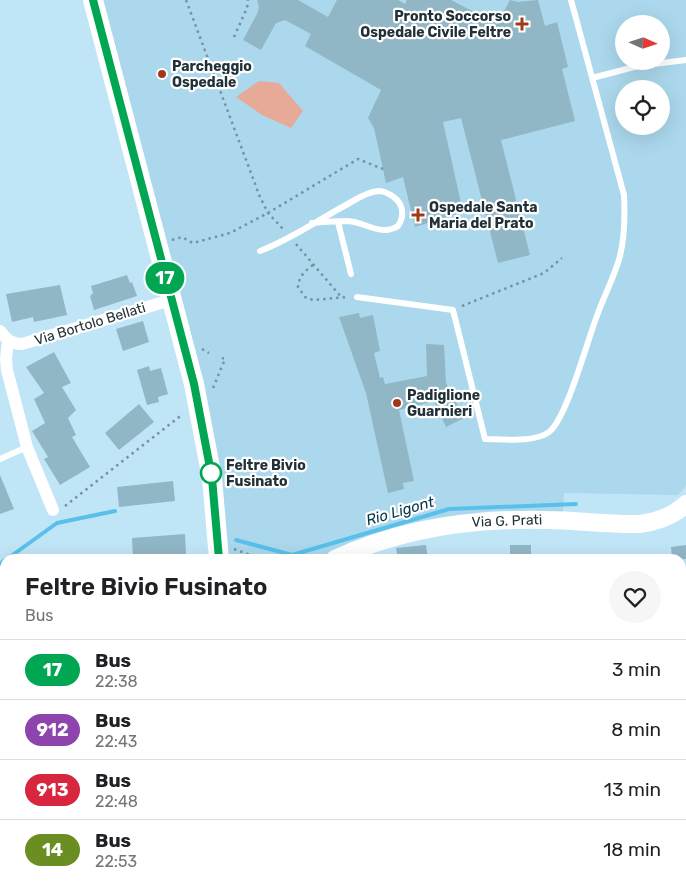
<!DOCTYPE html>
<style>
:root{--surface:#fff;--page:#f6f6f6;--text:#202124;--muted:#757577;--line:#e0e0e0}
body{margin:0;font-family:Rubik,sans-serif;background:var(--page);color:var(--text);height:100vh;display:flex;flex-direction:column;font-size:19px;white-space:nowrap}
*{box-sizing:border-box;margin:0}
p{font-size:16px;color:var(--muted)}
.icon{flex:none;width:28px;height:28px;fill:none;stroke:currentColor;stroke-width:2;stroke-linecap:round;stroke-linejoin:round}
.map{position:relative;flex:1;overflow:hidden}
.sheet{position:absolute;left:0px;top:554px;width:686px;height:336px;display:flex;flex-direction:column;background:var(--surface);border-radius:15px 15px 0 0;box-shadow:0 5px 20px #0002}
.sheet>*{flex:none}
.badge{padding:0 10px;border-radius:16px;font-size:18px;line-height:32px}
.needle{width:32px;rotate:93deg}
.fabs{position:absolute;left:615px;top:15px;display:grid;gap:10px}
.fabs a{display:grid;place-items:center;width:55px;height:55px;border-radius:50%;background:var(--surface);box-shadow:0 5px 20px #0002;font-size:25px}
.map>.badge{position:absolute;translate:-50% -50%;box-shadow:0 0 0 2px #fff}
.round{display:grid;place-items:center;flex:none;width:52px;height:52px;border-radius:26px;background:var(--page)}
.head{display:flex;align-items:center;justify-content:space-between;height:85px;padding:0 25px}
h1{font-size:24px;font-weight:600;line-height:38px}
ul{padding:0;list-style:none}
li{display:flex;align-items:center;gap:15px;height:60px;padding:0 25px;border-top:1px solid var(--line)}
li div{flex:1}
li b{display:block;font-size:19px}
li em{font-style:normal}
li .badge{min-width:55px;font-weight:700;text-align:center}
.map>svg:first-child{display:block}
.built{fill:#abd8ec;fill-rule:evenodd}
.green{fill:#e7aa98}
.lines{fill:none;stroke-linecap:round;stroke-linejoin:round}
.stream{stroke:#58c0ea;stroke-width:4}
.building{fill:#91b6c6}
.path{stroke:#77929f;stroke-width:2.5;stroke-dasharray:2.5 4;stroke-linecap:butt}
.lane{stroke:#fff;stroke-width:6}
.street{stroke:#fff;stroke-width:12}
.secondary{stroke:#fff;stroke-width:18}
.primary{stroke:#fff;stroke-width:20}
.line-casing{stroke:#fff;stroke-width:11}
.line{stroke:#00a651;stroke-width:8}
.poi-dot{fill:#a03919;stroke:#fff;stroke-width:2}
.stop-dot{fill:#fff;stroke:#00a651;stroke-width:2.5}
.labels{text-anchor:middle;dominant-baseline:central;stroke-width:4.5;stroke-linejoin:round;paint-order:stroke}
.poi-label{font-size:14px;font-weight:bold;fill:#223137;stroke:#fff;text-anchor:start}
.street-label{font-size:14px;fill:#223137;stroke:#fff}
.stop-label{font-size:14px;font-weight:bold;fill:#223137;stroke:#fff;text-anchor:start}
.water-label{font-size:15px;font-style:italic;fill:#043546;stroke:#fff}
</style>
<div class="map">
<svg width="686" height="889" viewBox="0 0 686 889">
<rect width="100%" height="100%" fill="#c0e5f7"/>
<path class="built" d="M93 0H686V485L684 488 678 495 564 493 563 512 492 511 423 520 391 529 318 559H222L219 515ZM624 24H661V61H624ZM624 89H661V126H624Z
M408 885H620L621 889H408Z"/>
<path class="green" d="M259 81 279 83 303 111 291 128 262 115 236 97Z"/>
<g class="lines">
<path class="stream" d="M236 540 292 555 449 509 576 504
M7 559 57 523 115 511
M0 564 5 560"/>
</g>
<path class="building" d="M257 0H298L328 17 337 0H398L405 4 407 0H451L497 24 510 0 518 2 538 0 545 26 557 22 568 67 562 69 575 121 501 140 530 255 498 263 461 118 443 122 463 212 415 227 403 177 386 183 374 128 368 118 381 90 305 46 311 34 285 20 276 23 261 50 243 40 257 14 259 7Z
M127 275 130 283 132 282 137 296 94 310 90 296 93 293 91 286Z
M60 285 67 315 34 322 33 317 12 322 6 294Z
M359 313 360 318 373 315 380 351 374 353 380 378 383 377 385 384 427 376 426 344 444 345 446 383 464 418 446 427 434 401 399 410 414 481 403 483 404 489 388 493 366 393 339 317Z
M143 321 149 342 123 351 116 329Z
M54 352 71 383 62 387 76 410 68 418 76 435 72 437 90 467 60 485 44 459 48 457 32 431 45 423 34 399 44 393 26 367Z
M149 366 150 371 161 368 168 394 158 397 159 402 147 405 137 370Z
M139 404 154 422 119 450 105 433Z
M0 475 14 509 0 514Z
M173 481 175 501 119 507 117 487Z
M185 534 186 554 133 558 132 538Z
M426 545 428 559H398L396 548Z
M510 545H531V559H510Z
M686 545V559H672L671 547Z"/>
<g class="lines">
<path class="path" d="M186 0 260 197 268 213 284 230
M234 37 247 8 248 0
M172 240 182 237 193 243 230 233 268 213 358 159 383 169
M296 244 342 298
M313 265C305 271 299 276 298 287L305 297 313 300 348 297
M462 306 544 273 562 258
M202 349 209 353
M213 388 225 359 222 358
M65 506 183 414
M234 549 261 559"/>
<path class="lane" d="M592 78 638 66 686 60
M338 222 351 274
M260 251C290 240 318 220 346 205 355 200 366 192 378 191 386 191 396 197 400 204 404 212 402 220 398 226 381 237 365 222 348 221 336 221 324 222 312 223
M357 297 453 310 485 439C502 439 535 443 549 432 567 418 588 338 598 313 605 294 615 275 620 256 625 236 625 216 624 195L571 0
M0 459 27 447
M393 889V885"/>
<path class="street" d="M0 331C7 340 11 344 22 344L171 300
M8 341 6 359 7 370 27 447 53 510
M0 685 5 683
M0 737 5 742
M198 885 205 889"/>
<path class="secondary" d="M335 559C402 528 473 518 547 520 577 520 608 525 639 524 656 522 673 516 686 504
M0 702 5 703
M681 750 686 751"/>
<path class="primary" d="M93 0 194 384 212 478 219 559
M221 885V889"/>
</g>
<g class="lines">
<defs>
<path id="line" d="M93 0 194 384 212 478 219 559"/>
</defs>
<use href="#line" class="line-casing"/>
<use href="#line" class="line"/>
</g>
<g class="poi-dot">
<path d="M519.5 16.5h5v5h5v5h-5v5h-5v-5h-5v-5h5z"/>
<circle cx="162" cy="74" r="5"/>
<path d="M415.5 207.5h5v5h5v5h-5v5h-5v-5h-5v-5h5z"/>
<circle cx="397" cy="403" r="5"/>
</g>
<circle class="stop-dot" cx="211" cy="473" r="10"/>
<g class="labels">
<g class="poi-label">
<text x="511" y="16" text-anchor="end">Pronto Soccorso<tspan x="511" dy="16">Ospedale Civile Feltre</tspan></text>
<text x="172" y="66">Parcheggio<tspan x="172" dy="16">Ospedale</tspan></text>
<text x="429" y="207">Ospedale Santa<tspan x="429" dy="16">Maria del Prato</tspan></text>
<text x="407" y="395">Padiglione<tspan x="407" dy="16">Guarnieri</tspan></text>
</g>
<g class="street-label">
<text transform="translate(90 324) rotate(-17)">Via Bortolo Bellati</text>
<text transform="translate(507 521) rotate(-2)">Via G. Prati</text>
</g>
<g class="stop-label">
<text x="226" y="465">Feltre Bivio<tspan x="226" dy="16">Fusinato</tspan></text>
</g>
<g class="water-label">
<text transform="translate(400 511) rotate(-16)">Rio Ligont</text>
</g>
</g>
</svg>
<div class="fabs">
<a><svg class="needle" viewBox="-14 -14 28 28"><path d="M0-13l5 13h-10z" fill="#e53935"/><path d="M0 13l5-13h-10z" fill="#757577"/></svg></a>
<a><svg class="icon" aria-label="locate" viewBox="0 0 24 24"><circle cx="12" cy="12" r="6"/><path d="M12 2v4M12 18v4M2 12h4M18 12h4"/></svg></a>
</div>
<b class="badge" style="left:165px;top:278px;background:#00a651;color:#fff">17</b>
<section class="sheet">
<div class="head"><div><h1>Feltre Bivio Fusinato</h1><p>Bus</p></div><a class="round"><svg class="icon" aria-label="heart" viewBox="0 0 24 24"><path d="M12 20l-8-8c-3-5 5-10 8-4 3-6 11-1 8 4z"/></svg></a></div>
<ul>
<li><span class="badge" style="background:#00a651;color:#fff">17</span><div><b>Bus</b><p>22:38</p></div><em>3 min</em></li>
<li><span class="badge" style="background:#8e44ad;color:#fff">912</span><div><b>Bus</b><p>22:43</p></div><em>8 min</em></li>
<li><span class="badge" style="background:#d7263d;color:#fff">913</span><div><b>Bus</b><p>22:48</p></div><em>13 min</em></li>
<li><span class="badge" style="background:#6b8e23;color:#fff">14</span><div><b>Bus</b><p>22:53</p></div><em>18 min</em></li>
</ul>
</section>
</div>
